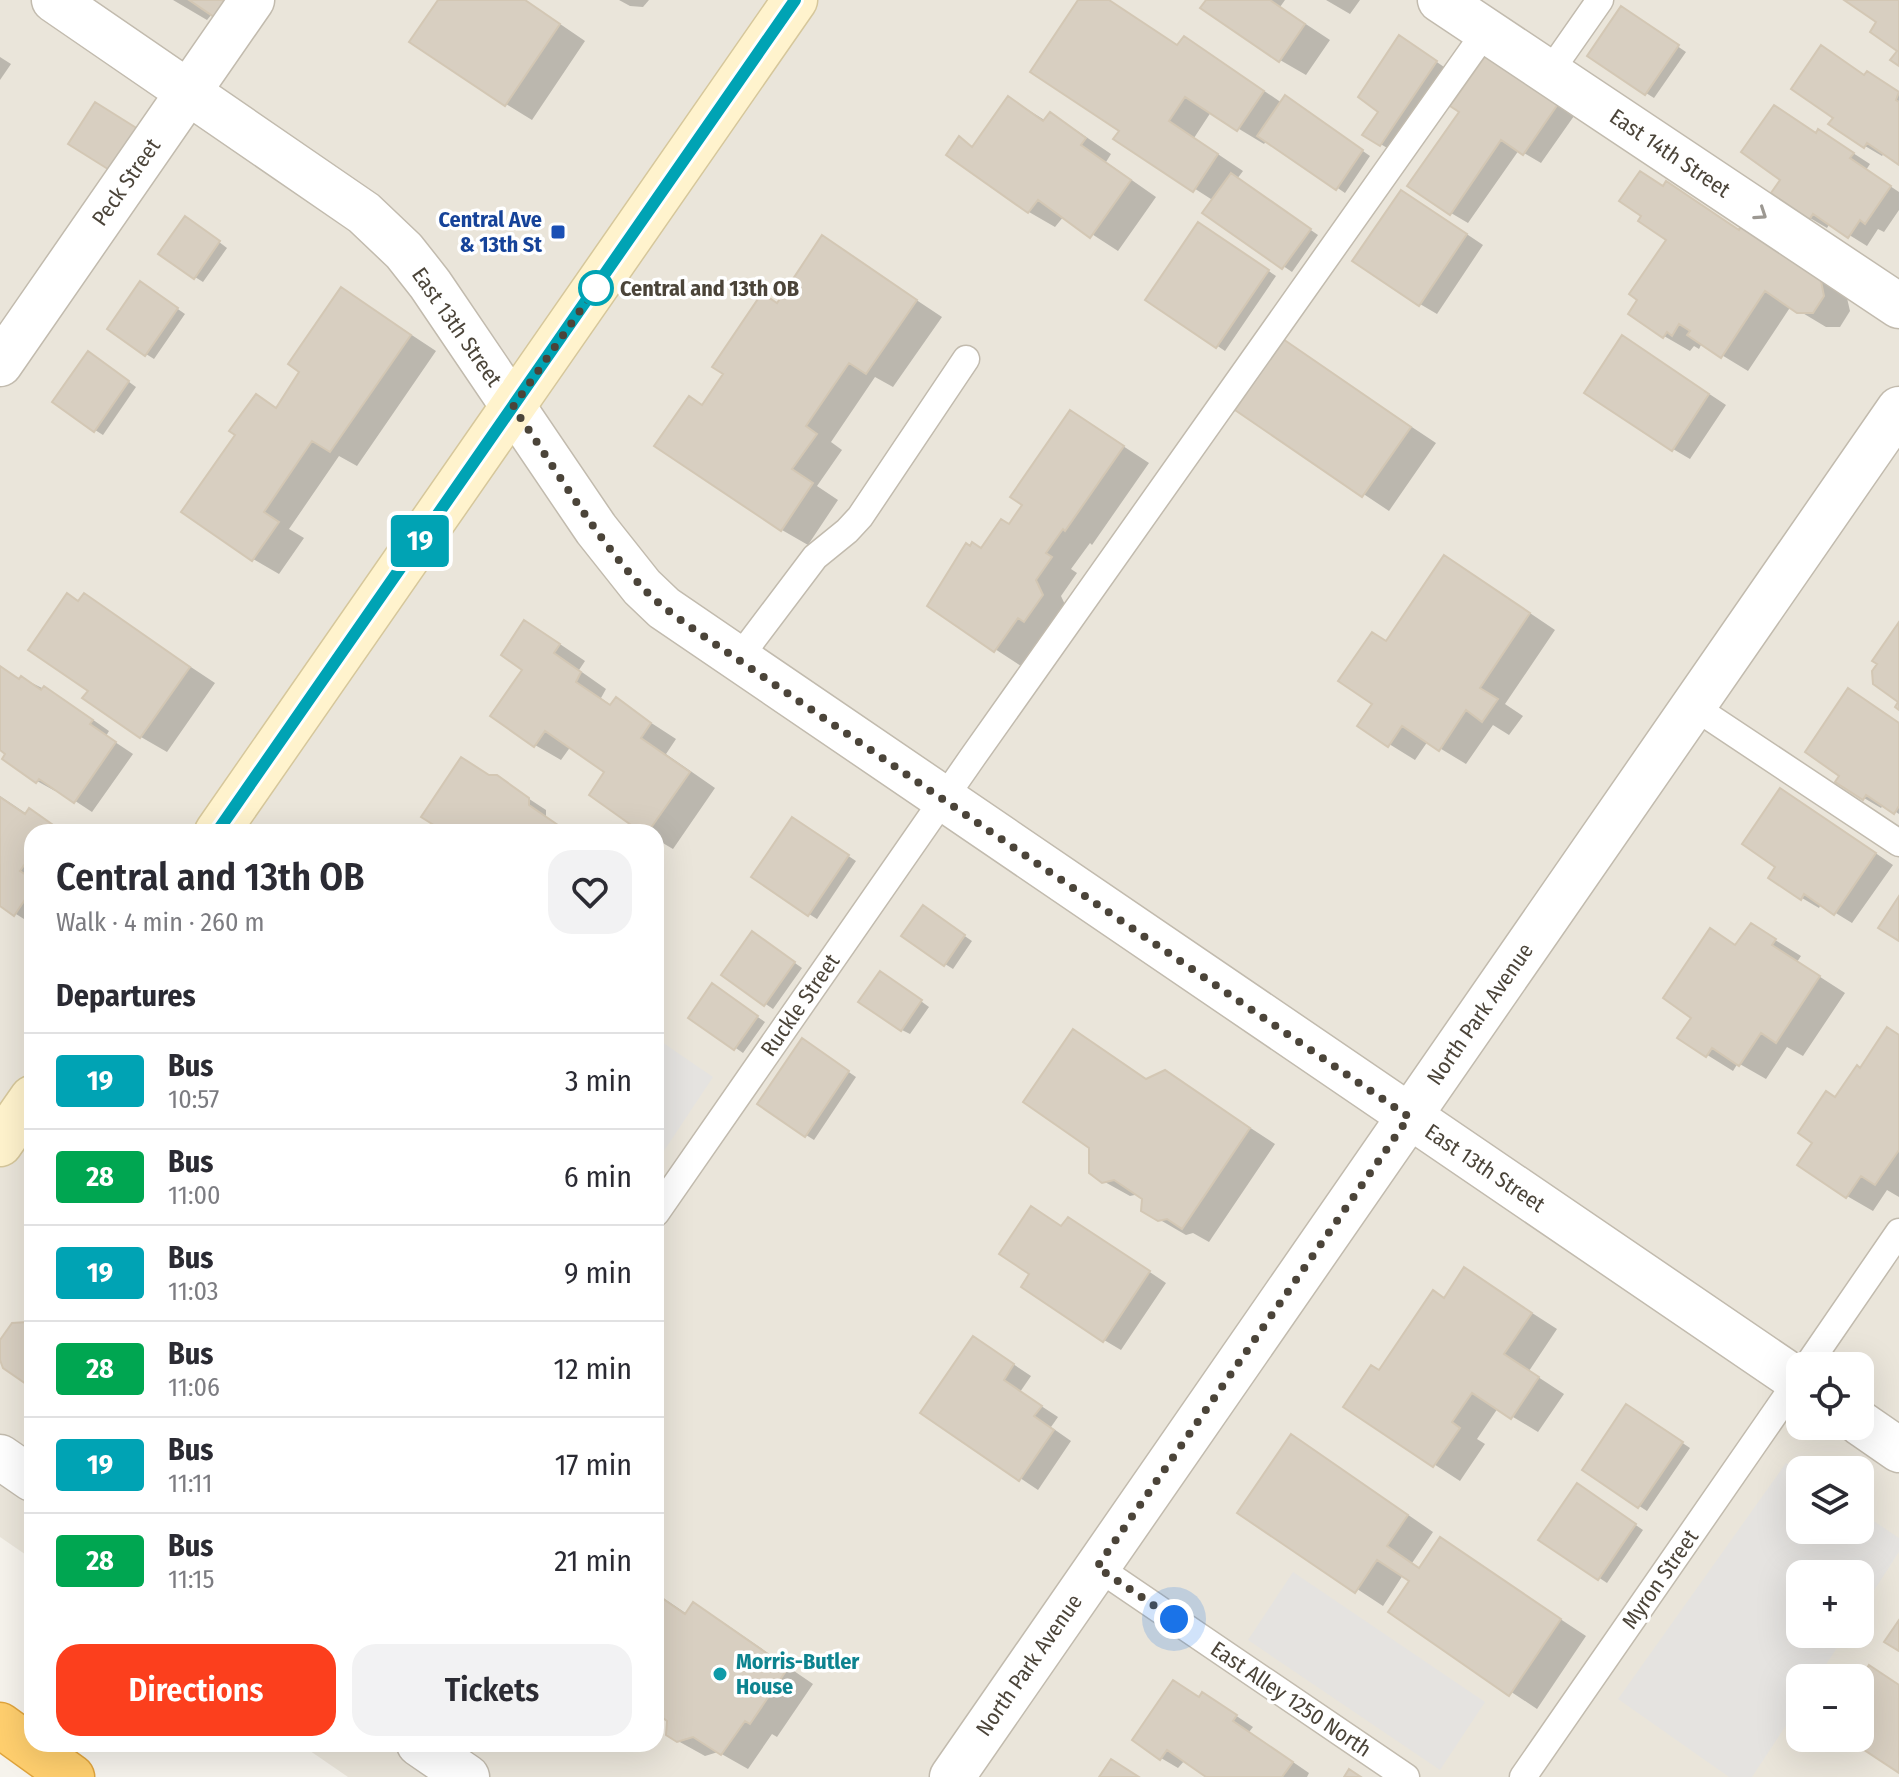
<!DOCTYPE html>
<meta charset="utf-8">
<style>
:root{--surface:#fff;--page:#f2f2f3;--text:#2b2b33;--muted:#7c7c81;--line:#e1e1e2;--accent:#fc3f1d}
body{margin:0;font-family:"Fira Sans Condensed",sans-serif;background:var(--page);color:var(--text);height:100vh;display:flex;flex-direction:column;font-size:30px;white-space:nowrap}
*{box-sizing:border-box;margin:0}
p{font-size:26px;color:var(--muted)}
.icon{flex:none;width:44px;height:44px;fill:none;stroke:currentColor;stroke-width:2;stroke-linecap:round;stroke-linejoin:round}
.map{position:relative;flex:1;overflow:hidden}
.panel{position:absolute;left:24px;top:824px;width:640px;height:928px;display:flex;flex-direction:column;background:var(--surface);border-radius:24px;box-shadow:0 8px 32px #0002}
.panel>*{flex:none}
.badge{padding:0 16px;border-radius:6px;font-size:28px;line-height:52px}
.buttons{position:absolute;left:1786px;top:1352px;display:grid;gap:16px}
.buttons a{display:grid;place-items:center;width:88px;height:88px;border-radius:16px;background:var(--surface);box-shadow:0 8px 32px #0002;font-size:40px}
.you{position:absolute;width:40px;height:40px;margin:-20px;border:6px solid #fff;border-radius:50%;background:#1a73e8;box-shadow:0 0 0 12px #1a73e833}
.map>.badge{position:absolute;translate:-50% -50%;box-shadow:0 0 0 4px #fff}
h2{padding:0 32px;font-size:30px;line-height:72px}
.round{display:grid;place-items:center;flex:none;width:84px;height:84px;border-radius:24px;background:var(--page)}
.overview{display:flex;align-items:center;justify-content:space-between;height:136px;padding:0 32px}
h1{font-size:38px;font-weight:600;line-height:60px}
.button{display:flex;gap:16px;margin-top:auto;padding:16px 32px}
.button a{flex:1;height:92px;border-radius:24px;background:var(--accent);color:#fff;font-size:32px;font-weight:600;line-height:92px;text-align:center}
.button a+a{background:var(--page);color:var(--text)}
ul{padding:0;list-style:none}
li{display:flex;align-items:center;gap:24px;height:96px;padding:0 32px;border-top:2px solid var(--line)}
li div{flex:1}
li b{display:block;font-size:30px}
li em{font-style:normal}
li .badge{min-width:88px;font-weight:700;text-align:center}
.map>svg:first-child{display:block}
.residential{fill:#eae5da;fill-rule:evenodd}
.parking{fill:#e5e3e0}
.shadow{fill:#0003}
.building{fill:#d8cfc1;stroke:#d3c7b4;stroke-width:2}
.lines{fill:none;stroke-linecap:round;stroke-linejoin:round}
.service-casing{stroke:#c2bbae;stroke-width:29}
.minor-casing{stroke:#c2bbae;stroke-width:47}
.secondary-casing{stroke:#d6c79b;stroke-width:47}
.motorway-casing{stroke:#e0a43c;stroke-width:47}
.service{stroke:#fff;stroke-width:26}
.minor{stroke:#fff;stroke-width:44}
.secondary{stroke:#fff3cd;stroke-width:44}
.motorway{stroke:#ffcf6e;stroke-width:44}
.oneway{stroke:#9c9892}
.line-casing{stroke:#fff;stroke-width:18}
.line{stroke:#00a3b4;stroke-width:12}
.walk{stroke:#4b4439;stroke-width:8;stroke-dasharray:0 14.4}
.transit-dot{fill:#1a4fb4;stroke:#fff;stroke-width:3}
.stop-dot{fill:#fff;stroke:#00a3b4;stroke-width:4}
.culture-dot{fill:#0f9aa8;stroke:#fff;stroke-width:3}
.labels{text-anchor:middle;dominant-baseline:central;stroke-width:7;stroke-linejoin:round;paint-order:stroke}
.street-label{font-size:22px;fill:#4b4439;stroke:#fff}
.transit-label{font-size:22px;font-weight:bold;fill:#164399;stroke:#fff;text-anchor:end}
.stop-label{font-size:22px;font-weight:bold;fill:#4b4439;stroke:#fff;text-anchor:start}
.culture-label{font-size:22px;font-weight:bold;fill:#0d838f;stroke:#fff;text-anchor:start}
</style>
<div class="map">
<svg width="1899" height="1777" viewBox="0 0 1899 1777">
<rect width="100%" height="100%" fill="#f6f3ec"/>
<path class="residential" d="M0 0H1899V1777H348L300 1744H656V832H32V1559L0 1537ZM1800 1366H1860V1426H1800ZM1800 1470H1860V1530H1800ZM1800 1574H1860V1634H1800ZM1800 1678H1860V1738H1800Z"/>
<path class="parking" d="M656 1038 713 1077 656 1163Z
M1786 1463 1800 1472V1530H1860V1512L1899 1538V1552L1860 1612V1574H1800V1634H1846L1817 1678H1800V1704L1752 1777H1729L1618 1699Z
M1293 1572 1485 1702 1440 1770 1248 1640Z"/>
<path class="shadow" d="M173 0H259L212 14 207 20Z
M440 0H525L585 41 532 120 506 104Z
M619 0H649L643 7 630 6Z
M1081 0H1109L1179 46 1210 54 1282 103H1294L1370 156 1345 193 1267 140 1264 144 1211 112 1194 138 1243 171 1237 179 1318 235 1292 272 1205 213 1214 201 1116 138 1122 130Z
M1208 0H1285L1280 7 1330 40 1306 75 1280 60Z
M1326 0H1360L1350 14Z
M1630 14 1686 52 1654 98 1646 93Z
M1408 42 1444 67 1389 149 1365 135 1381 111Z
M0 57 11 64 0 80Z
M1487 58 1574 116 1541 163 1519 150 1468 223 1451 213 1461 112Z
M1866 76 1885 83 1899 93V163L1884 153 1882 156 1865 146Z
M1009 98 1046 121 1050 115 1076 130 1111 154 1106 162 1156 197 1118 251 1064 216 1055 227 1029 212 949 154 960 139 974 148Z
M1817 135 1836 142 1870 164 1866 170 1899 192V210L1884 232 1878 229 1867 246 1830 223 1827 228 1810 218 1783 179Z
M1667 184 1740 231 1768 244 1847 298 1850 311 1840 327H1826L1791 306 1748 371 1702 343 1699 349 1694 346 1690 351 1664 336 1668 239 1664 187Z
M1419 202 1483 245 1437 314 1420 304Z
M194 223 227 248 203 282 195 277Z
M1207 229 1276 276 1225 351 1148 299Z
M823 238 942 317 893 387 875 377 831 442 842 450 817 486 838 500 808 545 782 530 703 406Z
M149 289 185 314 154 359 146 354Z
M342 289 436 351 357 466 339 456 289 529 304 538 279 574 253 559 237 434 256 396 277 408 302 372Z
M1284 342 1436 443 1389 511 1238 410Z
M1640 348 1726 405 1690 459 1673 449Z
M96 358 136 387 103 435 95 430Z
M1071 412 1149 463 1092 545 1090 543 1071 569 1077 573 1061 596 1068 611 1051 636 1045 632 1021 666 929 606 982 550 1010 526 1025 504Z
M1471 573 1555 630 1505 704 1523 716 1509 735 1493 725 1466 764 1428 741 1415 760 1360 726 1375 704 1387 643Z
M84 596 215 683 167 752 141 737 90 690 80 602Z
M551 638 585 661 579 670 606 689 601 698 612 706 616 700 676 739 666 754 715 788 673 849 656 839V832H644L607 771 571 746 561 760 535 745Z
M0 668 20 680 22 678 62 698 109 731 106 736 133 754 92 812 57 789 55 791 37 781 5 759 8 754 0 748Z
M1899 723V814L1884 804 1881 808 1864 798Z
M496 777 546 810V817L568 832H447Z
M0 796 27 814 29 811 64 832H32V924L0 904Z
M1798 800 1893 865 1852 923 1821 904 1819 908 1802 898 1777 867Z
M800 824 856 861 817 919 809 914Z
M931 913 972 941 953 969 945 964Z
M1751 925 1801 956 1797 962 1845 993 1803 1056 1787 1047 1766 1079 1738 1063 1733 1071 1680 1038 1693 1017 1710 930 1737 946Z
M760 938 802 968 773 1009 723 975Z
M889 978 929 1007 910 1034 902 1030Z
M720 991 765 1022 743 1053 691 1017Z
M1074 1032 1148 1080 1165 1072 1275 1144 1209 1242 1193 1233 1186 1235 1143 1210 1144 1198 1139 1194 1130 1196 1103 1181 1091 1147Z
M1899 1037V1197L1887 1190 1873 1211 1847 1196 1815 1142 1836 1099Z
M811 1046 856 1077 814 1140 806 1135Z
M1063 1228 1086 1229 1166 1283 1121 1350 1104 1340Z
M1465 1270 1557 1329 1529 1371 1564 1394 1538 1432 1498 1408 1477 1439 1485 1444 1460 1481 1346 1407 1445 1300Z
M991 1349 1031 1376 1020 1392 1058 1417 1051 1427 1071 1441 1038 1490 923 1413Z
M1635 1411 1690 1448 1647 1511 1584 1470Z
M1317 1452 1433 1532 1412 1563 1421 1569 1441 1540 1586 1636 1537 1709 1391 1612 1412 1581 1403 1575 1383 1606 1240 1512Z
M1585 1490 1643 1530 1607 1583 1541 1539Z
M656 1593 687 1614 694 1605 720 1620 813 1684 777 1737 772 1734 748 1769 718 1752 705 1756 678 1741 669 1720 656 1711V1695L665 1683 656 1677Z
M1200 1698 1220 1705 1253 1727 1249 1732 1309 1773 1307 1777H1210L1185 1760 1178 1768 1161 1758Z"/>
<path class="building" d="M189 0H222L230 6 220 21Z
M438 0H525L560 24 505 106 409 42Z
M1078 0H1109L1177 45 1184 36 1264 91 1237 131 1185 97 1169 121 1218 154 1193 192 1113 139 1119 131 1030 72Z
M1206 0H1270L1305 24 1279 62 1200 8Z
M1844 0H1899V66L1890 60 1897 51 1870 32 1876 22Z
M1621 6 1679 45 1645 95 1587 56Z
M1399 35 1437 61 1380 146 1362 135 1378 112 1358 97Z
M1821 45 1864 75 1867 71 1899 92 1896 100 1899 102V165L1867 143 1864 148 1828 124 1833 118 1791 89Z
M1486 55 1558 104 1523 155 1501 140 1450 215 1407 186 1459 112 1450 106Z
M1285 95 1363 150 1336 190 1257 136Z
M1008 96 1043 121 1050 112 1086 138 1081 145 1131 180 1090 238 1038 200 1028 213 946 155 959 136 972 147Z
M95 102 138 129 111 171 68 144Z
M1774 105 1816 133 1818 129 1854 153 1850 158 1891 186 1865 224 1860 220 1848 238 1813 214 1809 220 1771 193 1780 180 1741 152Z
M1640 171 1663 186 1666 181 1739 230 1741 226 1821 281 1824 296 1813 313H1797L1765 291 1721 358 1687 335 1690 331 1679 324 1672 336 1667 332 1663 338 1628 314 1637 300 1629 294 1666 240 1638 221 1641 216 1619 201Z
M1231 173 1311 229 1282 269 1202 213Z
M1401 190 1467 234 1419 306 1352 261Z
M185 216 220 241 194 279 158 254Z
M1198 222 1269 270 1216 348 1145 300Z
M822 235 917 300 866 374 849 363 806 426 817 434 792 469 813 483 781 531 654 446 689 396 702 405 723 374 712 367 762 293 777 303Z
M140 281 178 308 145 356 107 329Z
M341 287 411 335 330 452 312 441 264 512 279 522 252 561 181 512 235 435 229 431 256 394 276 408 299 372 288 364Z
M1622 335 1709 394 1672 451 1584 393Z
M1283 339 1411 427 1362 497 1235 410Z
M88 351 129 381 94 432 52 402Z
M1070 410 1124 446 1065 531 1063 529 1046 553 1052 557 1036 580 1043 595 1024 622 1018 618 994 652 927 606 966 543 970 546 972 542 981 548 1001 519 1009 524 1022 505 1010 497Z
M1444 555 1530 613 1480 688 1498 699 1482 722 1466 710 1439 751 1402 726 1388 747 1357 726 1372 704 1338 681 1372 632 1386 641Z
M67 593 78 601 84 593 190 667 140 738 82 698 88 691 28 650Z
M524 620 560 644 554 653 581 672 576 682 610 705 616 697 651 723 641 738 690 772 648 832H641L589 795 604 772 545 731 534 747 490 716 522 670 501 655Z
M1899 622V710L1895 707 1898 702 1873 684 1872 671 1877 664 1872 661Z
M0 666 19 679 21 676 41 690 44 686 93 720 90 724 116 742 74 803 39 779 36 783 2 759 5 754 0 750Z
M1848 688 1899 723V806L1894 814 1866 795 1863 800 1835 782 1839 776 1805 752Z
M461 757 489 775H497L529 798V805L568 832H445L421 817Z
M1780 788 1876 853 1834 915 1804 894 1801 900 1768 878 1775 867 1742 844Z
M0 797 25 814 29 808 63 832H32V854L20 871 32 879V889L14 916 0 906Z
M792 817 849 855 808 916 751 877Z
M1899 896V941L1878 928Z
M923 905 965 935 944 966 901 936Z
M1751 923 1776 939 1772 945 1820 976 1776 1043 1761 1033 1739 1066 1712 1048 1706 1057 1677 1038 1691 1018 1663 998 1710 928 1735 945Z
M752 931 795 962 764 1006 721 975Z
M880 971 922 1000 901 1031 858 1002Z
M712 983 758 1016 734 1050 688 1018Z
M1887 1027 1899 1035V1150L1875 1185 1861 1176 1846 1198 1797 1165 1812 1143 1798 1133 1826 1091 1835 1097 1857 1065 1860 1068Z
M1073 1029 1146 1079 1165 1070 1250 1128 1182 1229 1167 1219 1158 1221 1141 1211 1142 1199 1114 1180 1102 1183 1089 1173V1148L1023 1102Z
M802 1038 849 1071 805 1137 757 1104Z
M1031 1206 1061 1226 1068 1217 1150 1271 1103 1342 1021 1287 1029 1274 999 1254Z
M1464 1267 1532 1313 1504 1354 1539 1377 1511 1419 1472 1393 1452 1422 1460 1428 1433 1467 1343 1407 1371 1365 1379 1370 1433 1290 1444 1298Z
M32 1316V1388L3 1368 0 1360V1340L12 1323 28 1322Z
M973 1336 1014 1364 1004 1380 1042 1406 1034 1416 1054 1430 1019 1481 920 1413Z
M1626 1404 1683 1442 1638 1508 1582 1470Z
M1291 1434 1408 1515 1387 1546 1419 1568 1440 1537 1561 1619 1509 1696 1388 1612 1409 1581 1377 1560 1355 1593 1237 1513Z
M1577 1483 1636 1524 1598 1580 1538 1540Z
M656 1594 685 1614 693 1602 788 1668 750 1724 745 1721 721 1755 693 1737 677 1742 666 1735 667 1721 656 1713V1692L662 1684 656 1680Z
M1899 1620V1651L1884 1642Z
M1869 1665 1899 1685V1773L1846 1738H1860V1679Z
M1173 1680 1199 1697 1202 1692 1237 1715 1233 1721 1293 1762 1282 1777H1206L1167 1750 1160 1760 1132 1740Z
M1111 1759 1139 1777H1099Z
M1349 1769 1361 1777H1344Z"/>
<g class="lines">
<defs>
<path id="service" d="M1549 73 1600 0
M738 659 815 557 847 531 860 517 966 359
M1693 706 1899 843
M656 1213 972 758 1486 31
M1807 1366 1899 1232
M1097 1567 1406 1777
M1523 1777 1800 1377"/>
<path id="minor" d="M54 0 364 213 404 251 430 284 596 529 642 587 664 608 1800 1382
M1440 0 1899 306
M0 364 252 0
M1860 1423 1899 1450
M0 1457 32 1479
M419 1744 467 1777
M952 1777 1899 409"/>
<path id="secondary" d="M217 832 795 0
M0 1144 32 1098"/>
<path id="motorway" d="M0 1725 72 1777"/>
</defs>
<use href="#service" class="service-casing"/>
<use href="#minor" class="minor-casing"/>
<use href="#secondary" class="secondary-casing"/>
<use href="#motorway" class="motorway-casing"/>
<use href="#service" class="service"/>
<use href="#minor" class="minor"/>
<use href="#secondary" class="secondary"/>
<use href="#motorway" class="motorway"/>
</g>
<defs><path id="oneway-chevron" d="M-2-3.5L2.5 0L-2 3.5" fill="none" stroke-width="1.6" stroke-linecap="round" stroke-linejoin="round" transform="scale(2)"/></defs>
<use class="oneway" href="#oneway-chevron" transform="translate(1761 214) rotate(34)"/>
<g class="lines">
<defs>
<path id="line" d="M217 832 795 0"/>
</defs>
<use href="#line" class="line-casing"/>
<use href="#line" class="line"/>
<path class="walk" d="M596 288 513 407C555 467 592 533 642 587 659 605 679 619 699 633L1409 1117 1097 1567 1174 1619"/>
</g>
<rect class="transit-dot" x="550" y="224" width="16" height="16" rx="4"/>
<circle class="stop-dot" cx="596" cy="288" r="16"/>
<circle class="culture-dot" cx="720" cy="1674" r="8"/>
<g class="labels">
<g class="street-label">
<text transform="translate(1670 153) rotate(34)">East 14th Street</text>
<text transform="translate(126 182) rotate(-55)">Peck Street</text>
<text transform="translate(457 327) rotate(55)">East 13th Street</text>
<text transform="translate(800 1005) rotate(-55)">Ruckle Street</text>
<text transform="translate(1480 1014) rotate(-55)">North Park Avenue</text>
<text transform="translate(1485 1168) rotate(34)">East 13th Street</text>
<text transform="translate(1660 1579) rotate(-55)">Myron Street</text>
<text transform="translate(1029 1665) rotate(-55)">North Park Avenue</text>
<text transform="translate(1291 1699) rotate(34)">East Alley 1250 North</text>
</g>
<g class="transit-label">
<text x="542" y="219">Central Ave<tspan x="542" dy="25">&amp; 13th St</tspan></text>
</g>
<g class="stop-label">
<text x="620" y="288">Central and 13th OB</text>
</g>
<g class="culture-label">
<text x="736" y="1661">Morris-Butler<tspan x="736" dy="25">House</tspan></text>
</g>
</g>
</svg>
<div class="buttons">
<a><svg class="icon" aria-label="locate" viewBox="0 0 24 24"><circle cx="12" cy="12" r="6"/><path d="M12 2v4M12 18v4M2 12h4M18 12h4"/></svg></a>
<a><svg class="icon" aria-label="layers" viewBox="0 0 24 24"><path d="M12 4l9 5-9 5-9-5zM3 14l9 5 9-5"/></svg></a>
<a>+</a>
<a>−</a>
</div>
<div class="you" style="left:1174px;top:1619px"></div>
<b class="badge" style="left:420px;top:541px;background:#00a3b4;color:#fff">19</b>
<section class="panel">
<div class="overview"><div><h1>Central and 13th OB</h1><p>Walk · 4 min · 260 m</p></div><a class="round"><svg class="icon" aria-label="heart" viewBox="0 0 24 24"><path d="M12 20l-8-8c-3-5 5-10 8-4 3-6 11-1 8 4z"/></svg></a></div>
<h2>Departures</h2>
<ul>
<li><span class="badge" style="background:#00a3b4;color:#fff">19</span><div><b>Bus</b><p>10:57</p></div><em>3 min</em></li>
<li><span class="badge" style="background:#00a651;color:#fff">28</span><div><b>Bus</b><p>11:00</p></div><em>6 min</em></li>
<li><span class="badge" style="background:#00a3b4;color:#fff">19</span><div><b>Bus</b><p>11:03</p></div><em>9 min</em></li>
<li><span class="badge" style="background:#00a651;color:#fff">28</span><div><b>Bus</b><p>11:06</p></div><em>12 min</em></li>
<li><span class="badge" style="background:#00a3b4;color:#fff">19</span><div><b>Bus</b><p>11:11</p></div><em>17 min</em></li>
<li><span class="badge" style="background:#00a651;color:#fff">28</span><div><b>Bus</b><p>11:15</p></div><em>21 min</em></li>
</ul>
<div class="button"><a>Directions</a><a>Tickets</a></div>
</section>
</div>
